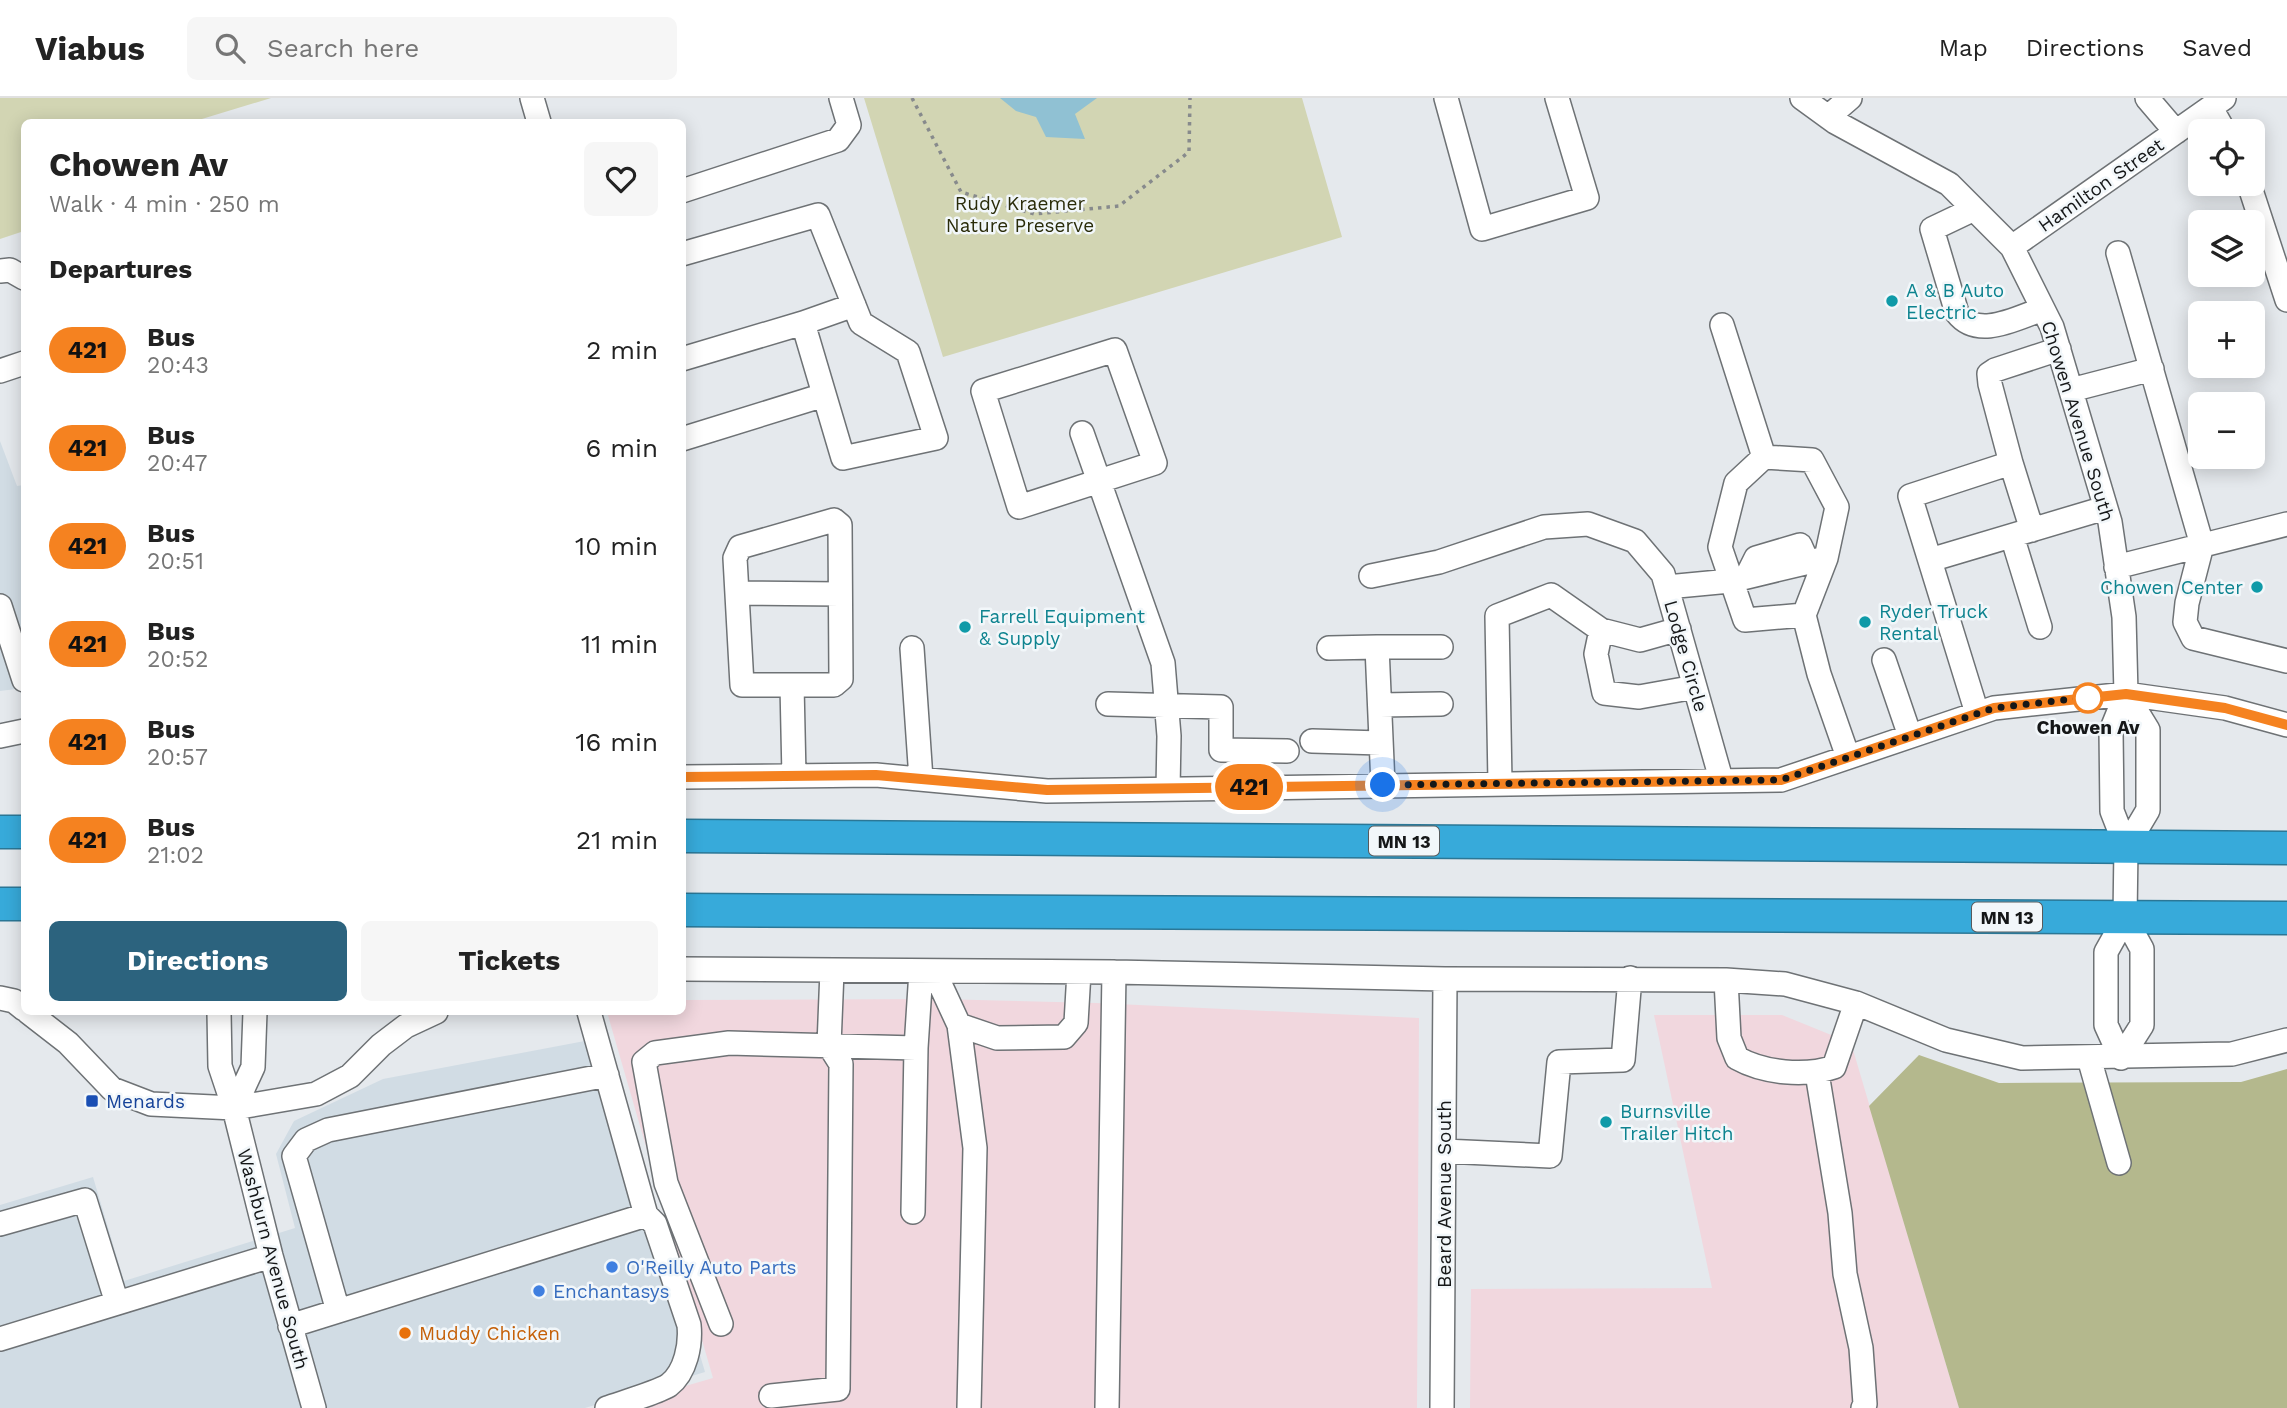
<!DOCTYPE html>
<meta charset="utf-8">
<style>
:root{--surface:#fff;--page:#f6f6f6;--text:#222;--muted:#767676;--line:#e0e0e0;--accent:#2c637e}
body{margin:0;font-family:"Work Sans",sans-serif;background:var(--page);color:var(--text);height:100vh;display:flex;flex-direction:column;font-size:26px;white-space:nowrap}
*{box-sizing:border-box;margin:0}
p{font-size:23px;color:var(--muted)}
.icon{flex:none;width:38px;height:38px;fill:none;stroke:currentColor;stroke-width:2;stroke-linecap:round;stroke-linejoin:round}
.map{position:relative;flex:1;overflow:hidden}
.side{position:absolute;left:21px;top:21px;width:665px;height:896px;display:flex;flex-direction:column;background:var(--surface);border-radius:10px;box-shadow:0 4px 18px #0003}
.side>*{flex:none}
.badge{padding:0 14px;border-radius:23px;font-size:24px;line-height:46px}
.fabs{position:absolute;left:2188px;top:21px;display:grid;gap:14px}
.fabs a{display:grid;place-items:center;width:77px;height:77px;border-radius:10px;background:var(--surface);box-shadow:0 4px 18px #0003;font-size:35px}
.you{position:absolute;width:35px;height:35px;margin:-18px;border:5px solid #fff;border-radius:50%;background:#1a73e8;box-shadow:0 0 0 10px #1a73e833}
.map>.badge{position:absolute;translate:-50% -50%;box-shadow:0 0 0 4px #fff}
h2{padding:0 28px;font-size:26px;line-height:63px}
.round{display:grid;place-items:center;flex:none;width:74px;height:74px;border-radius:10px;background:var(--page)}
.head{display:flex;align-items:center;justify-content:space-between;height:119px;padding:0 28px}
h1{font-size:33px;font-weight:700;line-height:52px}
.button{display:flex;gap:14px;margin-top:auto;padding:14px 28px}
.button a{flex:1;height:80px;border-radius:10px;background:var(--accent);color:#fff;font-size:28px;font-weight:700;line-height:80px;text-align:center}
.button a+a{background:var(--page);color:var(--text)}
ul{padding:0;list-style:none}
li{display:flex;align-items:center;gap:21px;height:98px;padding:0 28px}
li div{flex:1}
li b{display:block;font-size:26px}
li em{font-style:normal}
li .badge{min-width:77px;font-weight:700;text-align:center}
header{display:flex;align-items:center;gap:42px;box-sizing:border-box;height:98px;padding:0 35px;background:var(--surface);border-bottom:2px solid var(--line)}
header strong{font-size:33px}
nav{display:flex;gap:38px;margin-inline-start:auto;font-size:24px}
.search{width:490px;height:63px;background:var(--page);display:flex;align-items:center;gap:18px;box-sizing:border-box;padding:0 24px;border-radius:10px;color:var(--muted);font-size:26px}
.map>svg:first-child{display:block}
.built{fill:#d1dce4}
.industrial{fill:#f1d7de}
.green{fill:#d2d5b3}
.forest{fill:#b4b88d}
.water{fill:#90c1d3}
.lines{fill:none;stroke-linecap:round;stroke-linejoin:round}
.minor-casing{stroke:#6e7275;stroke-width:26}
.highway-casing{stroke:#2b7796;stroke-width:35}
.path{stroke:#878a8c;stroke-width:3.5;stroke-dasharray:3.5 5;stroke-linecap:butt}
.minor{stroke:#fff;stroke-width:23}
.highway{stroke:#37aada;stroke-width:32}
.line-casing{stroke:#fff;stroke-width:16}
.line{stroke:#f58220;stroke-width:10}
.walk{stroke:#151718;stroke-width:7;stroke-dasharray:0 12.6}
.culture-dot{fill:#0f9aa8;stroke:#f2f7fa;stroke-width:2.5}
.stop-dot{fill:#fff;stroke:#f58220;stroke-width:3.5}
.transit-dot{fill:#1a4fb4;stroke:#f2f7fa;stroke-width:2.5}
.shop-dot{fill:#3f7fe0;stroke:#f2f7fa;stroke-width:2.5}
.food-dot{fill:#e8710a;stroke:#f2f7fa;stroke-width:2.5}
.labels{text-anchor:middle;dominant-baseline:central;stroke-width:5;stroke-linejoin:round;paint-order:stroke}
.shield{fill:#f2f7fa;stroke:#575a5c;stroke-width:2}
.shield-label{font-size:18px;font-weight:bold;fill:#151718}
.street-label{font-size:19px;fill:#151718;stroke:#f2f7fa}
.park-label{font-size:19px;fill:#2a2c09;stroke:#f2f7fa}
.culture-label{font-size:19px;fill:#0d838f;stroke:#f2f7fa;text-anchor:start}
.stop-label{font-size:19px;font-weight:bold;fill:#151718;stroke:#f2f7fa}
.transit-label{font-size:19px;fill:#164399;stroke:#f2f7fa;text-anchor:start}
.shop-label{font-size:19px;fill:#366cbe;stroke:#f2f7fa;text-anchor:start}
.food-label{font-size:19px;fill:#c56008;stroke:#f2f7fa;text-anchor:start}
</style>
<header>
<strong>Viabus</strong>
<div class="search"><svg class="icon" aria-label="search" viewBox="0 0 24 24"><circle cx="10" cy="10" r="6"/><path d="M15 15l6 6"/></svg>Search here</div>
<nav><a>Map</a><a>Directions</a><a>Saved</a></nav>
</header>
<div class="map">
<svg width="2287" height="1310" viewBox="0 0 2287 1310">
<rect width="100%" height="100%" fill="#e5e9ed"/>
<path class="built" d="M0 343 17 388 24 387V590L0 593Z
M606 939 705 1274 585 1310H0V1107L93 1079 124 1183 295 1130 276 1056 294 1023 383 981Z"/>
<path class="industrial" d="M937 901 1096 905 1419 920 1417 1310H610L713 1280 607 914H682L683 902Z
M1654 917H1782L1851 945 1959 1310H1470L1471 1191 1712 1190Z"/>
<path class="green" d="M0 0H271L192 24H24V133L0 141Z
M864 0H1302L1342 139 943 259Z"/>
<path class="forest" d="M1919 957 1999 985 2241 984 2287 971V1310H1959L1869 1008Z"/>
<path class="water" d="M1000 0H1097L1075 16 1085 41 1046 39 1036 19 1016 13Z"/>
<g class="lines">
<defs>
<path id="minor" d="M532 0 539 24
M1446 0 1482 131 1587 100 1557 0
M1802 0 1835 24 1949 86 2012 149 2052 229 2110 424 2124 519 2126 596 2111 633 2112 713 2126 749 2125 820 2106 854V927L2121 960
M2147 0 2176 34
M2211 10 2224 33
M1828 19 1850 0
M2249 86 2287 202
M682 93 838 42 849 27 841 0
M1974 111 1932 131 1957 215C1978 242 2016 220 2043 211
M2012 149 2224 0
M2118 155 2202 447 2187 505 2185 524 2193 540 2287 563
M682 156 818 117 861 225 908 254 936 340 843 360 803 225 682 261
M0 173 10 172 24 180
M803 225 854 207
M1722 227 1764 359
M1115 252 1155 365 1019 409 983 293Z
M0 273 24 265
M2071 292 2152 271
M1082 335 1163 565 1169 638 1168 691
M682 341 824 297
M2011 365 2032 432
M2012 438 2040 529
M1930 462 2105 410
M2116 469 2287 426
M1371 478 1439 464 1544 429 1588 426 1635 443 1663 476 1721 681
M1747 478 1756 460 1800 447 1808 465
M1667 489 1730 483 1826 460
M737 495 840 496
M0 508 24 582
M1804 517 1745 522 1720 449 1736 385 1764 359 1812 362 1837 409 1826 460 1804 517 1819 576 1848 659
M1679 531 1640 542 1601 532 1596 556 1604 595 1639 599 1695 589
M1377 549H1441
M912 550 921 681
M1329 550 1377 549 1383 687
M1884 562 1910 638
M792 587H742L735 460 740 449 834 422 840 427 841 581 834 587H792L794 678
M1108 606 1221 609V652L1287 653
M1380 607 1441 606
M1977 615 1910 398 2011 365 1990 286 1989 276 1995 272 2059 251
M0 638 24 633
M1312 643 1381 645
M682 679 876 677 1047 693 1781 682 1994 610 2126 596 2225 610 2287 627
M1500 685 1497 518 1551 497 1601 532
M2126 749 2148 712V632L2126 596
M682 871 1114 874 1445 881 1726 882 1785 886 1856 905 1946 942 2022 960 2232 956 2287 942
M934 873 959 927 997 940 1064 939 1076 925 1079 874
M1726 882 1729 940 1737 960C1764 975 1805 979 1834 969L1856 905
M0 900 14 903 24 911
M28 914 68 945 112 991 151 1006 234 1010 316 996 350 978 381 947 406 928 436 914
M219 914 220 968 234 1010 271 1158 314 1310
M959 927 975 1050 969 1310
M2089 960 2119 1065
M2121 960 2142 927V851L2125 820
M1817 975 1840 1115 1845 1176 1861 1250 1865 1306 1863 1310
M234 1010 253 969 255 914
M1444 1053 1550 1058 1559 964 1623 962 1630 880
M913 1114 916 950
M0 1126 85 1102 117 1205
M338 1213 294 1058 306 1042 328 1032 607 977
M721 1226 666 1085 644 964 655 955 729 945 916 950 921 873
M290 1228 646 1117 589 914
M0 1241 271 1158
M771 1298 838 1291 841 966 829 947 832 873
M607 1310C621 1305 659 1294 669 1287 686 1274 691 1246 689 1227L655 1126 646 1117
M1107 1310 1114 874
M1442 1310 1445 881"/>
<path id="highway" d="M0 734H24
M682 738 2287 750
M0 806H24
M682 812 2287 820"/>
</defs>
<use href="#minor" class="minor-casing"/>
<use href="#highway" class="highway-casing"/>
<path class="path" d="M912 0 961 94 1034 116 1119 108 1189 54 1190 0"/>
<use href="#minor" class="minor"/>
<use href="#highway" class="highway"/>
</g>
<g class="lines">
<defs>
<path id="line" d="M682 679 876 677 1047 692 1781 682 1994 610 2126 596 2225 610 2287 627"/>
</defs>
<use href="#line" class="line-casing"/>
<use href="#line" class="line"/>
<path class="walk" d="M1383 687 1781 682 1994 610 2100 598 2088 600"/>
</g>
<g class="culture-dot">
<circle cx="1892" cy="203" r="7"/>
<circle cx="2257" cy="489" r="7"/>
<circle cx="1865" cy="524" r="7"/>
<circle cx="965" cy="529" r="7"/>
<circle cx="1606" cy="1024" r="7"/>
</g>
<circle class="stop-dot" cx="2088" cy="600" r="14"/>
<rect class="transit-dot" x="85" y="996" width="14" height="14" rx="3.5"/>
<g class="shop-dot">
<circle cx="612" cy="1169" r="7"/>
<circle cx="539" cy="1193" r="7"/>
</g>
<circle class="food-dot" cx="405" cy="1235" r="7"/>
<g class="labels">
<g class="shield">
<rect x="1369" y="728.5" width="70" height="29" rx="5"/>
<rect x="1972" y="804.5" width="70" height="29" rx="5"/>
</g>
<g class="shield-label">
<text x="1404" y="743">MN 13</text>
<text x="2007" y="819">MN 13</text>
</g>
<g class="street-label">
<text transform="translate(2101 87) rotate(-35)">Hamilton Street</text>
<text transform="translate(2078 323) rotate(73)">Chowen Avenue South</text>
<text transform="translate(1686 558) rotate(74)">Lodge Circle</text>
<text transform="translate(1444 1096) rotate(-90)">Beard Avenue South</text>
<text transform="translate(273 1161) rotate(75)">Washburn Avenue South</text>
</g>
<g class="park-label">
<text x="1020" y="105">Rudy Kraemer<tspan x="1020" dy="22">Nature Preserve</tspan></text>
</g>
<g class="culture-label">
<text x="1906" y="192">A &amp; B Auto<tspan x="1906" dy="22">Electric</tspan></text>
<text x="2243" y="489" text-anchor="end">Chowen Center</text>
<text x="1879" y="513">Ryder Truck<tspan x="1879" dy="22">Rental</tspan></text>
<text x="979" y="518">Farrell Equipment<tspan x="979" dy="22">&amp; Supply</tspan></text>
<text x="1620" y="1013">Burnsville<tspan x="1620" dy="22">Trailer Hitch</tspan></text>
</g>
<g class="stop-label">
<text x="2088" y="629">Chowen Av</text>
</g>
<g class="transit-label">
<text x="106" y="1003">Menards</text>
</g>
<g class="shop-label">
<text x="626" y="1169">O'Reilly Auto Parts</text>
<text x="553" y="1193">Enchantasys</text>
</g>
<g class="food-label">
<text x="419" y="1235">Muddy Chicken</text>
</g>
</g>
</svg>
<div class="fabs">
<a><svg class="icon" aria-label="locate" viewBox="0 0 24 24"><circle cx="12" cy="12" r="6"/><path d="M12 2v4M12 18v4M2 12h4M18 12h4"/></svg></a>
<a><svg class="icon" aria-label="layers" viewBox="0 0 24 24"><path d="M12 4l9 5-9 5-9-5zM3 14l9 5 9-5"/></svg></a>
<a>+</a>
<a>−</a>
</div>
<div class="you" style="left:1383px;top:687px"></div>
<b class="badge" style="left:1249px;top:689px;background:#f58220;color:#111">421</b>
<section class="side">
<div class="head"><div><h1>Chowen Av</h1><p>Walk · 4 min · 250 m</p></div><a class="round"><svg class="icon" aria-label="heart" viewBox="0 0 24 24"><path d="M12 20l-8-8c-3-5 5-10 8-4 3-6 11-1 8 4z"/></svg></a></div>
<h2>Departures</h2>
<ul>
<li><span class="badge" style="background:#f58220;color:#111">421</span><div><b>Bus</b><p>20:43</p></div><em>2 min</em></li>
<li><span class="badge" style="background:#f58220;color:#111">421</span><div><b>Bus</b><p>20:47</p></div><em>6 min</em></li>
<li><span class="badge" style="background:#f58220;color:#111">421</span><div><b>Bus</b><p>20:51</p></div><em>10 min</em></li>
<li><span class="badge" style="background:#f58220;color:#111">421</span><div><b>Bus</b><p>20:52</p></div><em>11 min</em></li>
<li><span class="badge" style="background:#f58220;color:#111">421</span><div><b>Bus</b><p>20:57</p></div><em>16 min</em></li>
<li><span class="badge" style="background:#f58220;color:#111">421</span><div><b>Bus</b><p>21:02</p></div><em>21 min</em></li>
</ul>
<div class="button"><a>Directions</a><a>Tickets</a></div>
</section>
</div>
